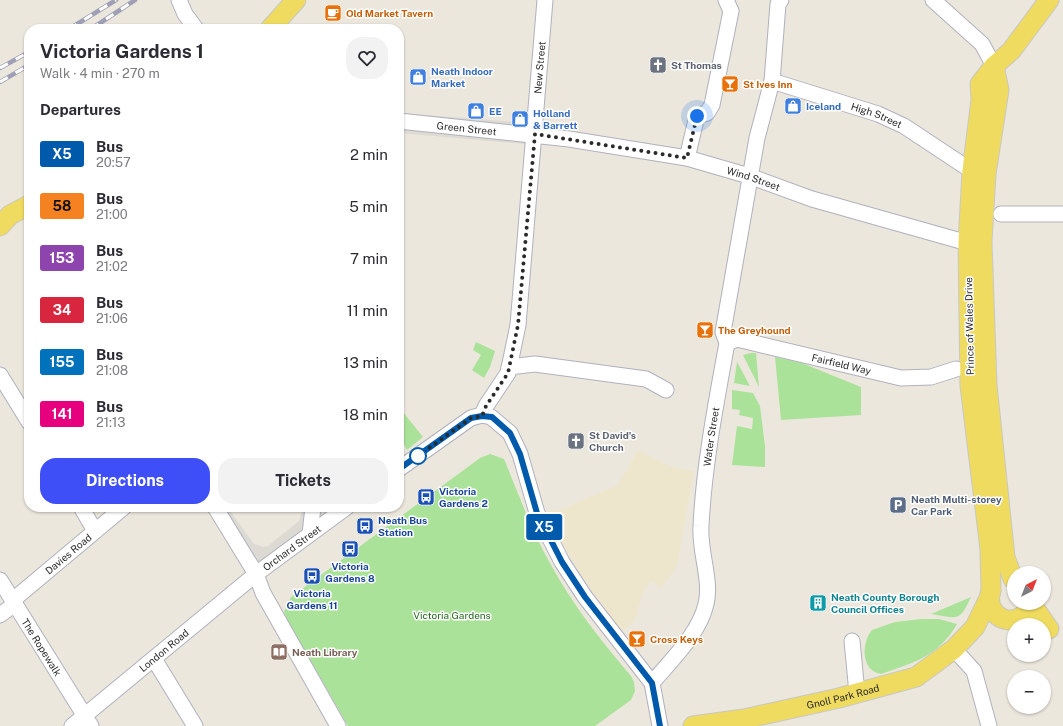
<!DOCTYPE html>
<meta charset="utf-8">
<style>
:root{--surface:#fff;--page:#f2f2f3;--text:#2b2b33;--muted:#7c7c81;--accent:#3e4ff8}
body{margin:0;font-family:"Public Sans",sans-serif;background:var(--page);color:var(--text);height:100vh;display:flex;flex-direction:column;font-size:15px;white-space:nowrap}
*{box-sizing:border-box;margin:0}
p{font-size:13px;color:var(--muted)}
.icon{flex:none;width:22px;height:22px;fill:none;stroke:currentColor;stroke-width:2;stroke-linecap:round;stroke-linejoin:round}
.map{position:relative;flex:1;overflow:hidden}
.panel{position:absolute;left:24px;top:24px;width:380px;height:488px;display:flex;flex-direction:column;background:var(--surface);border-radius:16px;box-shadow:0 1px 3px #0004}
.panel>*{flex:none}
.badge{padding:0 8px;border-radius:3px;font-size:14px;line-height:26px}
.needle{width:26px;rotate:42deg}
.tools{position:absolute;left:1007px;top:566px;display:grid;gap:8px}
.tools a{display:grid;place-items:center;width:44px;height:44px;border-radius:50%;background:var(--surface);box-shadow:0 1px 3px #0004;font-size:20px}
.you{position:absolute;width:20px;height:20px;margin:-10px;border:3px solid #fff;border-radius:50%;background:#1a73e8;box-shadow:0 0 0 6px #1a73e833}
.map>.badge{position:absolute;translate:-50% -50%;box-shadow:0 0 0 2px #fff}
h2{padding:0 16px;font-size:15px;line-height:36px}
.round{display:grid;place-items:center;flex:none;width:42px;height:42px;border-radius:16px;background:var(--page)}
.summary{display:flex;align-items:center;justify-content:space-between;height:68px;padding:0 16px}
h1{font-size:19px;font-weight:700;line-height:30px}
.cta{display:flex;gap:8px;margin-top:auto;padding:8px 16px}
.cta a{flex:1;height:46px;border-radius:16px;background:var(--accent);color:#fff;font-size:16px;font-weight:700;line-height:46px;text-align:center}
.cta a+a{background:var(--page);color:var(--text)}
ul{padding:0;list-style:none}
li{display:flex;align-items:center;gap:12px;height:52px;padding:0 16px}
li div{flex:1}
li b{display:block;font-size:15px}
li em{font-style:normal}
li .badge{min-width:44px;font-weight:700;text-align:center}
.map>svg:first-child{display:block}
.education{fill:#eee6cc}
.green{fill:#abe299}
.plaza{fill:#dcdad3}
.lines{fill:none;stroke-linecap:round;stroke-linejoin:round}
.minor-casing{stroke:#b0b1be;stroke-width:17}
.major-casing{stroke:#c8c8c8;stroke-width:21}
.minor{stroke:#fff;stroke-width:15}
.major{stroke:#efdb5f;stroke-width:19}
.rail-casing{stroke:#9fa0b5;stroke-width:4.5}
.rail{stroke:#fff;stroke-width:3;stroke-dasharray:9;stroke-linecap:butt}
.line-casing{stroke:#fff;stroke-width:9}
.line{stroke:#005aab;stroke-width:6}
.walk{stroke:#2a2a2a;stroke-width:4;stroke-dasharray:0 7.2}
.stop-dot{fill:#fff;stroke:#005aab;stroke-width:2}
.labels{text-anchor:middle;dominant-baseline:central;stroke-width:3;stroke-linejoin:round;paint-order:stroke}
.food-label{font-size:10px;font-weight:bold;fill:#c56008;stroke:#fff;text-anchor:start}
.worship-label{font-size:10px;font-weight:bold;fill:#5b616d;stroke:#fff;text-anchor:start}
.street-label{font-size:10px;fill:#2a2a2a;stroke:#fff}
.shop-label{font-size:10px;font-weight:bold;fill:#366cbe;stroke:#fff;text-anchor:start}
.transit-label{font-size:10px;font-weight:bold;fill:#164399;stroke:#fff;text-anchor:start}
.service-label{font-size:10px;font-weight:bold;fill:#4e5e75;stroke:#fff;text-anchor:start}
.culture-label{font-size:10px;font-weight:bold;fill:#0d838f;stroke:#fff;text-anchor:start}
.park-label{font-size:10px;fill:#23671b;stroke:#fff}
.education-label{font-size:10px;font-weight:bold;fill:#785e54;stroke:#fff;text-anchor:start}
</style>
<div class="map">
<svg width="1063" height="726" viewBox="0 0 1063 726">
<rect width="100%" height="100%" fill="#ece7dd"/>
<path class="education" d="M638 450 659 461 676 468 694 471 677 566 661 588 651 581 643 592 635 620 622 632 602 607 584 579 565 548 547 511 559 510 618 485Z"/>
<path class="green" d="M476 342 495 351 490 367 484 378 472 370 481 355 473 350Z
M751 353H756L759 387 743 355Z
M775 357 802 363 861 387V415L781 420Z
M737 362 750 386 734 383Z
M732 390 753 393 760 406 765 446V467L732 465 737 426 752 429 753 418 739 415 740 410 732 409Z
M399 407 423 437 407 450 399 435Z
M490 454 504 459C519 495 532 532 551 565 573 605 601 641 631 676L634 682 635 691 631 700 595 726H348L287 619 284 612 291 597 480 458Z
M971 597C959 623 958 618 931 614Z
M922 619H939L957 624C939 656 913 663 881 674 861 671 861 643 872 630L895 622Z"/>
<path class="plaza" d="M399 113 518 122 522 118 528 119 525 144 399 133Z
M223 507H227L254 544 263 547 268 546 299 521 303 507H338L258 563Z"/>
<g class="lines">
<defs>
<g id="minor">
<path d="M179 0 185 14 196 29"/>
<path d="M933 0 982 44 994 66"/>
<path id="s1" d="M772 81 878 114 904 126 972 171"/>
<path id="s2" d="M399 121 569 139 687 158 749 176 812 199 968 243"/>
<path d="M687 158 697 116 707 113 712 105 731 11 726 0"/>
<path d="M1001 214H1063"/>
<path id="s3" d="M727 343 737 339 901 378 931 377 956 369"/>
<path d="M509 367 535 364 646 379 666 390"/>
<path d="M0 375 29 422"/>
<path id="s4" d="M482 415 486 406 508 373 518 325 545 0"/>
<path d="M399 469 471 418 482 415 491 417 510 433 520 454 537 513 562 562 585 597 652 683 660 726"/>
<path d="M81 507 95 531"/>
<path d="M215 507 256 574 263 593 338 726"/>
<path d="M310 534 313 507"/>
<path id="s5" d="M0 580 91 726"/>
<path id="s6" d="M13 600 124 507"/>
<path d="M0 615 15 604"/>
<path d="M852 641 857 693"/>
<path d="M954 649 974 671 989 726"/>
<path d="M154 659 195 726"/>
<path id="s7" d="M652 683C672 659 699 634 706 604 712 581 699 551 701 526 704 465 716 403 727 343L723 332 757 138 772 81 778 4 781 0"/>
<path id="s8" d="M72 726 256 574 347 507"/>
</g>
<g id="major">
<path d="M270 29 296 0"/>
<path d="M994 66 999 90 986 174 982 242 987 385 1005 557 1013 579"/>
<path d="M0 226 10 215 29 205"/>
<path d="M991 590C982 620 1021 633 1031 603"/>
<path d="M991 591 990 549 970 386 968 243 972 171 981 100 980 84 994 66 1011 51 1049 0"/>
<path d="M1031 603 1049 629"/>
<path id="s9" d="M693 726 744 719 839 698 916 677 954 649 975 627 989 598"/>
</g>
</defs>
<use href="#minor" class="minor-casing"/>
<use href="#major" class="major-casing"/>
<use href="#minor" class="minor"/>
<use href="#major" class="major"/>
<defs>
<path id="rail" d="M69 29 116 0
M91 29 135 0
M0 68 29 52
M0 82 29 65"/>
</defs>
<use href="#rail" class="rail-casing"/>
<use href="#rail" class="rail"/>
</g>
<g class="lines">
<defs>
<path id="line" d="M399 469 471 418 482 416 492 417 510 433 520 454 537 513 562 562 585 597 652 683 660 726"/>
</defs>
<use href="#line" class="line-casing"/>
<use href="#line" class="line"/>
<path class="walk" d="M418 456 471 418 482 416 486 406 508 373 518 325 535 134 687 158 697 116"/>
</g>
<defs>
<symbol id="cafe-square" viewBox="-11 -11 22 22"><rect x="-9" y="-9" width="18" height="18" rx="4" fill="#e8710a" stroke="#fff"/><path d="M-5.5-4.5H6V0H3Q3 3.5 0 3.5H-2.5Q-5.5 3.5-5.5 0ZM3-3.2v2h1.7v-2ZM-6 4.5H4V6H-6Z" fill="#fff"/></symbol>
<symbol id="church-square" viewBox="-11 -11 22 22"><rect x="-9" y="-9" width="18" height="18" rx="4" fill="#6b7280" stroke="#fff"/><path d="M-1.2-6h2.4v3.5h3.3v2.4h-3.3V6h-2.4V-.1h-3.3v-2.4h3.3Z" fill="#fff"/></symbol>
<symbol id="shop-square" viewBox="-11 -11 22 22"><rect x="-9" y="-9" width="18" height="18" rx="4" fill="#3f7fe0" stroke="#fff"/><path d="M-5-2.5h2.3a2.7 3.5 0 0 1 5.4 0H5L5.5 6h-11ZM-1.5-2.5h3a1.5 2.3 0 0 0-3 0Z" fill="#fff"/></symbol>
<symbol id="bar-square" viewBox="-11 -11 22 22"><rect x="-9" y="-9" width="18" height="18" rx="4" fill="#e8710a" stroke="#fff"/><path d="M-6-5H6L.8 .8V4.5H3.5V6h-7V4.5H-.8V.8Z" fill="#fff"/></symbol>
<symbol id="bus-square" viewBox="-11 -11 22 22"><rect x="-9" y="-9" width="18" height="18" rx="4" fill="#1a4fb4" stroke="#fff"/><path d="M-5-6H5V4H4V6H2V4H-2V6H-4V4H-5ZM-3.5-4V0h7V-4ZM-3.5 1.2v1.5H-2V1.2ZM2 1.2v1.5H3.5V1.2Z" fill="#fff"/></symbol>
<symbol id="parking-square" viewBox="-11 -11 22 22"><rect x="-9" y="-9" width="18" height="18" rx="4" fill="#5c6f8a" stroke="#fff"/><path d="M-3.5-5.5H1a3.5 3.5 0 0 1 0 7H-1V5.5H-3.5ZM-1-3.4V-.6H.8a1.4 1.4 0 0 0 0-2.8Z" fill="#fff"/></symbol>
<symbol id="building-square" viewBox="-11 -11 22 22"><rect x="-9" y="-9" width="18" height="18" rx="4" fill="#0f9aa8" stroke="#fff"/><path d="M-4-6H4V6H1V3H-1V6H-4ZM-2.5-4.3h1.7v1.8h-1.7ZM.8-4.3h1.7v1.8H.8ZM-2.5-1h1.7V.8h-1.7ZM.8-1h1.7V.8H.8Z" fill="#fff"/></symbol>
<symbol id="library-square" viewBox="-11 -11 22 22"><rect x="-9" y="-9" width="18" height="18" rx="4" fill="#8d6e63" stroke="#fff"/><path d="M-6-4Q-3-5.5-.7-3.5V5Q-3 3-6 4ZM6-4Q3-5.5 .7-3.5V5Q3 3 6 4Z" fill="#fff"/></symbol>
</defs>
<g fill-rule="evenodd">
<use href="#cafe-square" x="323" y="3" width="20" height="20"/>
<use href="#church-square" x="648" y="55" width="20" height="20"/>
<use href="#shop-square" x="408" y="67" width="20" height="20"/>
<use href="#bar-square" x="720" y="74" width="20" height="20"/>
<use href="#shop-square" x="783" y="96" width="20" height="20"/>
<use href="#shop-square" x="466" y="101" width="20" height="20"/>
<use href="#shop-square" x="510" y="109" width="20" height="20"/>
<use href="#bar-square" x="695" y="320" width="20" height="20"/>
<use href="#church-square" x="566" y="431" width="20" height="20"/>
<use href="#bus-square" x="416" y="487" width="20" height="20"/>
<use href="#parking-square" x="888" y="495" width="20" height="20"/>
<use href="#bus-square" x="355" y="516" width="20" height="20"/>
<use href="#bus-square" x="340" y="539" width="20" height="20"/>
<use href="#bus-square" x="302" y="566" width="20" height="20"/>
<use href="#building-square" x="808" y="593" width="20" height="20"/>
<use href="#bar-square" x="627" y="629" width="20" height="20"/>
<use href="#library-square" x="269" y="642" width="20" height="20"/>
</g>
<circle class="stop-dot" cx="418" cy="456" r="8"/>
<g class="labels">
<g class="food-label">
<text x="346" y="13">Old Market Tavern</text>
<text x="743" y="84">St Ives Inn</text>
<text x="718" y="330">The Greyhound</text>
<text x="650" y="639">Cross Keys</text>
</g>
<g class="worship-label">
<text x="671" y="65">St Thomas</text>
<text x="589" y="435">St David's<tspan x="589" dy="12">Church</tspan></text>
</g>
<g class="street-label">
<text stroke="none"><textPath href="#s4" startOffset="357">New Street</textPath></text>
<text stroke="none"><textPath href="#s1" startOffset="110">High Street</textPath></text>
<text stroke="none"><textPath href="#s2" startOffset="68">Green Street</textPath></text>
<text stroke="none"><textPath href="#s2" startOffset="360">Wind Street</textPath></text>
<text transform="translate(969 326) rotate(-91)">Prince of Wales Drive</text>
<text stroke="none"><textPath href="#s3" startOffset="118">Fairfield Way</textPath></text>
<text stroke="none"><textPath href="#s7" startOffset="265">Water Street</textPath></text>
<text stroke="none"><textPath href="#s8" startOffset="283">Orchard Street</textPath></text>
<text stroke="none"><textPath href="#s6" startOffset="72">Davies Road</textPath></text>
<text stroke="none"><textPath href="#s5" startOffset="79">The Ropewalk</textPath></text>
<text stroke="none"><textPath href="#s8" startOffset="119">London Road</textPath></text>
<text stroke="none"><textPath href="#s9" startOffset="153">Gnoll Park Road</textPath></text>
</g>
<g class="shop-label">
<text x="431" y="71">Neath Indoor<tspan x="431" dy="12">Market</tspan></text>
<text x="806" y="106">Iceland</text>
<text x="489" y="111">EE</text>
<text x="533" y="113">Holland<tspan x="533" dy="12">&amp; Barrett</tspan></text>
</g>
<g class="transit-label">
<text x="439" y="491">Victoria<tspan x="439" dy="12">Gardens 2</tspan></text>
<text x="378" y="520">Neath Bus<tspan x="378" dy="12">Station</tspan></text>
<text x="350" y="566" text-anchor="middle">Victoria<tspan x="350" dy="12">Gardens 8</tspan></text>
<text x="312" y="593" text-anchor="middle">Victoria<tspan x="312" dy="12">Gardens 11</tspan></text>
</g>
<g class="service-label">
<text x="911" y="499">Neath Multi-storey<tspan x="911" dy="12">Car Park</tspan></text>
</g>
<g class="culture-label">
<text x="831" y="597">Neath County Borough<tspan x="831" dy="12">Council Offices</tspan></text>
</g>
<g class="park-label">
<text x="452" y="615">Victoria Gardens</text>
</g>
<g class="education-label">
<text x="292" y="652">Neath Library</text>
</g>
</g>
</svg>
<div class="tools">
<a><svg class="needle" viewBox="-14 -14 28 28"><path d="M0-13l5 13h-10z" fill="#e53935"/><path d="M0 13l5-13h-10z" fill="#7c7c81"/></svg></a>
<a>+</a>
<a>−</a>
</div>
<div class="you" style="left:697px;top:116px"></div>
<b class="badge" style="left:544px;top:527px;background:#005aab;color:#fff">X5</b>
<section class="panel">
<div class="summary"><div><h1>Victoria Gardens 1</h1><p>Walk · 4 min · 270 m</p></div><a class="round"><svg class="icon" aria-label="heart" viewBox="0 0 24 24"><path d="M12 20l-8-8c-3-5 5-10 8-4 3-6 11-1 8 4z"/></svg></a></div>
<h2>Departures</h2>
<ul>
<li><span class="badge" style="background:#005aab;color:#fff">X5</span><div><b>Bus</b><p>20:57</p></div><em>2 min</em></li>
<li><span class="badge" style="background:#f58220;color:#111">58</span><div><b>Bus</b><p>21:00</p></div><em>5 min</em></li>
<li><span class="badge" style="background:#8e44ad;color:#fff">153</span><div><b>Bus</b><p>21:02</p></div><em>7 min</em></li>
<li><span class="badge" style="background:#d7263d;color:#fff">34</span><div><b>Bus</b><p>21:06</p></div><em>11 min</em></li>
<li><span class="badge" style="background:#0072bc;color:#fff">155</span><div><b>Bus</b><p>21:08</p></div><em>13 min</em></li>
<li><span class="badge" style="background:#e6007e;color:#fff">141</span><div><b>Bus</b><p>21:13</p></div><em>18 min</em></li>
</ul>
<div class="cta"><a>Directions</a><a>Tickets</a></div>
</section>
</div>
